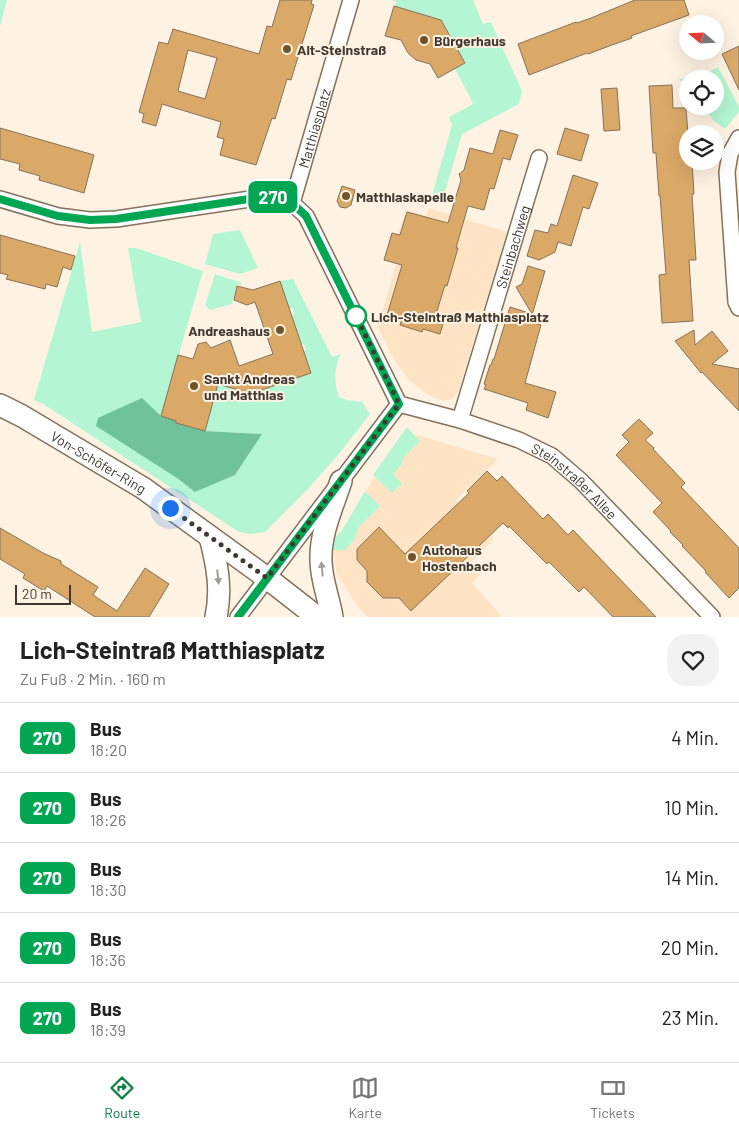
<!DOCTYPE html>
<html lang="de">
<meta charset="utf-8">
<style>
:root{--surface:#fff;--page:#f2f2f2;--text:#222;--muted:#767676;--line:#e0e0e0;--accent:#0b8043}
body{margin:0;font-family:Barlow,sans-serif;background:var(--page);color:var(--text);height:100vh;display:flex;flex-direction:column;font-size:19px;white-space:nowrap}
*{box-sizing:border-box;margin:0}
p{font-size:16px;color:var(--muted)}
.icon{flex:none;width:28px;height:28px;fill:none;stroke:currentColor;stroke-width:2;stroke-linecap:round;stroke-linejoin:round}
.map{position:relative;height:617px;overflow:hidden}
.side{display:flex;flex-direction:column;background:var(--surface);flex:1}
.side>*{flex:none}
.badge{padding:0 10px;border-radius:8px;font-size:18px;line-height:32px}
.needle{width:32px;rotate:289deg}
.fabs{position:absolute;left:679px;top:15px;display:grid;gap:10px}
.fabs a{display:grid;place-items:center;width:45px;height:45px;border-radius:50%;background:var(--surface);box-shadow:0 5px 20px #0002;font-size:25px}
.scale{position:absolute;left:15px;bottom:12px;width:56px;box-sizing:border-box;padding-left:5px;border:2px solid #41392f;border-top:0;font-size:14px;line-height:18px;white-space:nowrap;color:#41392f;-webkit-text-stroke:4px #fef2e3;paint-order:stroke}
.you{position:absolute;width:25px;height:25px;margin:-12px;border:4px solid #fff;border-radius:50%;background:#1a73e8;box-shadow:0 0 0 8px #1a73e833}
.map>.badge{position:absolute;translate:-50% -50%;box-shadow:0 0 0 2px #fff}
.round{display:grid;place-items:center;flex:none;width:52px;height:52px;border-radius:20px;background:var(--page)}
.head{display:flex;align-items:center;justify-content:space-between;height:85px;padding:0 20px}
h1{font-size:24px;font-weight:700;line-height:38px}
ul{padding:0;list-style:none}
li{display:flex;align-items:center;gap:15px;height:70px;padding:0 20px;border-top:1px solid var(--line)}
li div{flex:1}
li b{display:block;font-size:19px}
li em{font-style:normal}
li .badge{min-width:55px;font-weight:700;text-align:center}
.tab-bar{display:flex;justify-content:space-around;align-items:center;height:70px;border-top:1px solid var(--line);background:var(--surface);font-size:14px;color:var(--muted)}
.tab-bar a{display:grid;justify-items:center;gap:2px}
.tab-bar .on{color:var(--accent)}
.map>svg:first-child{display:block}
.built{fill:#fee4c4}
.green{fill:#b4f6d4}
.forest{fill:#6fc29a}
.building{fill:#daa968;stroke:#85725b;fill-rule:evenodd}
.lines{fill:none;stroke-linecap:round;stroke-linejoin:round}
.minor-casing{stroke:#83715a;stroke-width:18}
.secondary-casing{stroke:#83715a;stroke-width:24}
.minor{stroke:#fff;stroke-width:15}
.secondary{stroke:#fff;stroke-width:21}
.oneway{fill:#a09c97}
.line-casing{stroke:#fff;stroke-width:11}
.line{stroke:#00a651;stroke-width:8}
.walk{stroke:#41392f;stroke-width:5;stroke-dasharray:0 9}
.poi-dot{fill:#705427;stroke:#fef2e3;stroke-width:2}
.stop-dot{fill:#fff;stroke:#00a651;stroke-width:2.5}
.labels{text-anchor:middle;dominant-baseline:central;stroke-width:4;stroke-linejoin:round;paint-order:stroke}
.poi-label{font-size:14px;font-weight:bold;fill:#41392f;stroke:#fef2e3;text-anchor:start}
.street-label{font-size:14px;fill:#41392f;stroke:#fef2e3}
.stop-label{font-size:14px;font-weight:bold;fill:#41392f;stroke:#fef2e3;text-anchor:start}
</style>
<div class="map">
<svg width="739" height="617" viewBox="0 0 739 617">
<rect width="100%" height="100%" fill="#fef2e3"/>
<path class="built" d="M429 208 507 232 458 392 452 399 444 401 430 396 410 381 393 359 378 327 396 263 384 260 392 233 398 234 406 210 426 216Z
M405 435H417L498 459 456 500 494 539 469 564 480 575 472 583 502 617H367L358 607 336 573 334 553 338 538 395 443Z"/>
<path class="green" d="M0 0H7L0 26Z
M391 0H473L483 24 491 22 522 91 519 104 462 134 442 202 431 199 452 125 449 117 473 104 470 97 455 69 465 63 441 20 394 6 397 2Z
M718 67 739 107V112L725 129 715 122 702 106H715V79H688L687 89 679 79 698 78Z
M240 230 258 268 240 274 205 264 213 234Z
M80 242 92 332 141 322 128 248H136L203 271 161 416 177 478 195 492 235 475 261 434 205 431 218 384 238 390 244 388 249 397 255 395 254 393 283 382 284 385 290 383V380L311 373 304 351 306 350 304 344H301L291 316 294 314 292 308 289 309 280 281 293 279 332 357 340 354C335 372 333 378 339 397L347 400 362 402 370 414 339 454 307 490 265 532 251 534 239 532 43 404 34 400Z
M215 274 242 283 241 285 237 284 232 304 210 310 205 305Z
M407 427 420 441 403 458 402 464 393 474 402 484 392 493 373 475Z
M365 491 380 506 358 528 355 539 345 550H333C334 542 334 536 341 532Z"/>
<path class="forest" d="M142 398 161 416 176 421V423L205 431 262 434 235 475 195 492 177 478 96 426 98 418Z"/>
<path class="building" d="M280 0H312L311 4 314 5 291 80 287 79 275 119 272 118 256 165 220 155 224 139 217 137 221 122 162 104 156 126 142 122 144 114 139 112 159 42 168 44 173 29 259 54 267 26 272 27ZM188 50 217 58 205 99 178 91Z
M635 0H684L689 15 631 36 632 38 612 45 588 54 587 53 529 75 518 44 576 22 577 23 591 18Z
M394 6 441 20 465 63 438 78 430 64 416 60 408 53 401 40 385 36Z
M739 46V90L722 54Z
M672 85 673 108H686L688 134V161H692L694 194H692L696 260H689L693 321 662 323 659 275 666 274 660 196H659L656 153H653L649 86Z
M617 88 620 130 604 131 601 89Z
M0 128 94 155 84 193 39 180 40 176 19 170 20 164 0 159Z
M565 128 589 135 581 161 557 154Z
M500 130 518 135 510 160 503 158 494 189 490 188 484 210 468 206 456 248H458L447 286 445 285 436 314 445 317 440 334 423 329 422 332 400 325 402 319 387 315 402 265 384 260 392 233 400 235 407 212 448 223 461 180 459 174 464 170 470 148 493 154Z
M573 175 598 183 589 209 583 207 571 246 558 242 555 252 539 260 527 256 535 230 548 233 551 224 557 226Z
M342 186 355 190 351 205 346 208 340 207 337 201Z
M0 235 75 256 71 270 63 267 57 287 46 284 45 289 6 279 8 275 0 273Z
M528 266 545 271 530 322 541 325 525 383 556 392 548 418 526 410 528 403 484 389 486 385 484 384 490 365H491L493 359H494L510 307 532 314 516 287 522 284Z
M280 281 311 373 247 395 245 392 218 384 205 431 176 423V421L161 416 178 355 193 359 198 344 206 342 211 348 230 340 239 366 273 354 255 302 247 305 234 300 237 286 253 290Z
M694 330 695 345 712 331 728 351 712 364 739 369V411L702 372 701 373 675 341Z
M639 419 653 433 645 440 654 448 653 449 685 483 681 487 739 548V588L729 598 705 572 706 571 682 546 683 545 670 532 671 531 653 512 662 503 616 455 629 442 622 435Z
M487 471 497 481 502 476 543 519 548 514 568 535 573 530 656 617H613L584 587 579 592 549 562 547 564 509 526 508 528 503 523 411 611 399 598H383L367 582V571L357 560V549L379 527 405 554 469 493 467 491Z
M0 528 43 553 61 561V564L98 587 93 595 117 611 145 568 169 584 149 617H95L47 586 44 591 23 578 25 574 0 559Z"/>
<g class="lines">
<defs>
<g id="minor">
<path d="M739 138 730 154 727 172 736 302 739 308"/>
<path d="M0 199 58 216 90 220 116 219 257 198 274 197 292 203 306 216 399 404 238 617"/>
<path id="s1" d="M292 203 351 0"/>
<path id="s2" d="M399 404 460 420 519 440 552 456 581 481 712 617"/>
<path id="s3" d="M460 420 539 158"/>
</g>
<g id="secondary">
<path id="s4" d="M0 405 22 416 143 488 267 578 317 617"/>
<path d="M210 537C217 564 222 589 216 617"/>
<path d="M332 617C329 598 321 580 321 560 320 533 333 506 341 481"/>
</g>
</defs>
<use href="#minor" class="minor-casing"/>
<use href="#secondary" class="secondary-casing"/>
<use href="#minor" class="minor"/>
<use href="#secondary" class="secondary"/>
</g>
<defs><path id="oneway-solid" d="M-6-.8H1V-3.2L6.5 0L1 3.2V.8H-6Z" transform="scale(1.25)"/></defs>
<g class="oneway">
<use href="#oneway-solid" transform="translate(322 569) rotate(-96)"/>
<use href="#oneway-solid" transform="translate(218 577) rotate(84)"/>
</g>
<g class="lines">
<defs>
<path id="line" d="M0 199 58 216 90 220 116 219 256 198 274 197 292 203 306 216 399 404 238 617"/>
</defs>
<use href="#line" class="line-casing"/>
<use href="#line" class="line"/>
<path class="walk" d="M170 508 267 578 399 404 356 316"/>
</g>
<g class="poi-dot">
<circle cx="424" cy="40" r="5"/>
<circle cx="287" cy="49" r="5"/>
<circle cx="346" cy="196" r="5"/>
<circle cx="280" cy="330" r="5"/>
<circle cx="194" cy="386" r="5"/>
<circle cx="412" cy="557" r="5"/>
</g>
<circle class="stop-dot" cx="356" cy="316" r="10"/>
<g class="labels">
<g class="poi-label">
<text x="434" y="40">Bürgerhaus</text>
<text x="297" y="49">Alt-Steinstraß</text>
<text x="356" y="196">Matthiaskapelle</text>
<text x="270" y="330" text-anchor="end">Andreashaus</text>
<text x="204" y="378">Sankt Andreas<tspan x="204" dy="16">und Matthias</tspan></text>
<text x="422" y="549">Autohaus<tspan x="422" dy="16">Hostenbach</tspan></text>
</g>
<g class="street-label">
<text stroke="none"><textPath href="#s1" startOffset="78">Matthiasplatz</textPath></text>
<text stroke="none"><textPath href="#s3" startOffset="181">Steinbachweg</textPath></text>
<text stroke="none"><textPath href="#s4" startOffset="114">Von-Schöfer-Ring</textPath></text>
<text stroke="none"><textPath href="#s2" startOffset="195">Steinstraßer Allee</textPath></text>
</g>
<g class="stop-label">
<text x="371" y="316">Lich-Steintraß Matthiasplatz</text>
</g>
</g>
</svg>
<div class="fabs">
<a><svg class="needle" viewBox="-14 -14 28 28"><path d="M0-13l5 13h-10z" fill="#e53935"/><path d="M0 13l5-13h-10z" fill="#767676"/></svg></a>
<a><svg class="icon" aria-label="locate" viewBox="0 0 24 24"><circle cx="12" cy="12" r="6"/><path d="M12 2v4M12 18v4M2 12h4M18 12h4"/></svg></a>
<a><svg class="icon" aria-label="layers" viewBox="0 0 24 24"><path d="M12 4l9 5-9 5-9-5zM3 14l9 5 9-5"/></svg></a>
</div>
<div class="scale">20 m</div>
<div class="you" style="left:170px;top:508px"></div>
<b class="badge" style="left:273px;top:197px;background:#00a651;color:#fff">270</b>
</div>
<section class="side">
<div class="head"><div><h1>Lich-Steintraß Matthiasplatz</h1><p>Zu Fuß · 2 Min. · 160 m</p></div><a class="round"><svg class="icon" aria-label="heart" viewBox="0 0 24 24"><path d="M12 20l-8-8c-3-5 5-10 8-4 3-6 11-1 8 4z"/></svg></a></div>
<ul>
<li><span class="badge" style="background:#00a651;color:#fff">270</span><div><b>Bus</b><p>18:20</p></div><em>4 Min.</em></li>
<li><span class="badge" style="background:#00a651;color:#fff">270</span><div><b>Bus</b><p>18:26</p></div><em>10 Min.</em></li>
<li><span class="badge" style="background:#00a651;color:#fff">270</span><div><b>Bus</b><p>18:30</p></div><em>14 Min.</em></li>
<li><span class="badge" style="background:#00a651;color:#fff">270</span><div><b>Bus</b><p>18:36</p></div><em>20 Min.</em></li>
<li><span class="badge" style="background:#00a651;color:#fff">270</span><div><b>Bus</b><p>18:39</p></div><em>23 Min.</em></li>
</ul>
</section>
<nav class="tab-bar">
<a class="on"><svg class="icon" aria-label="directions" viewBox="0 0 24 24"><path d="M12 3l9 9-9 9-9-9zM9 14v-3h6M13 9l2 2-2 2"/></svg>Route</a>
<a><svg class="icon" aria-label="map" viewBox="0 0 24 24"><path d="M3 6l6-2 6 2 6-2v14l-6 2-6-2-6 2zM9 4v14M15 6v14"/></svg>Karte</a>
<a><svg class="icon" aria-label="tickets" viewBox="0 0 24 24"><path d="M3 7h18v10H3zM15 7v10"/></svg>Tickets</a>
</nav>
